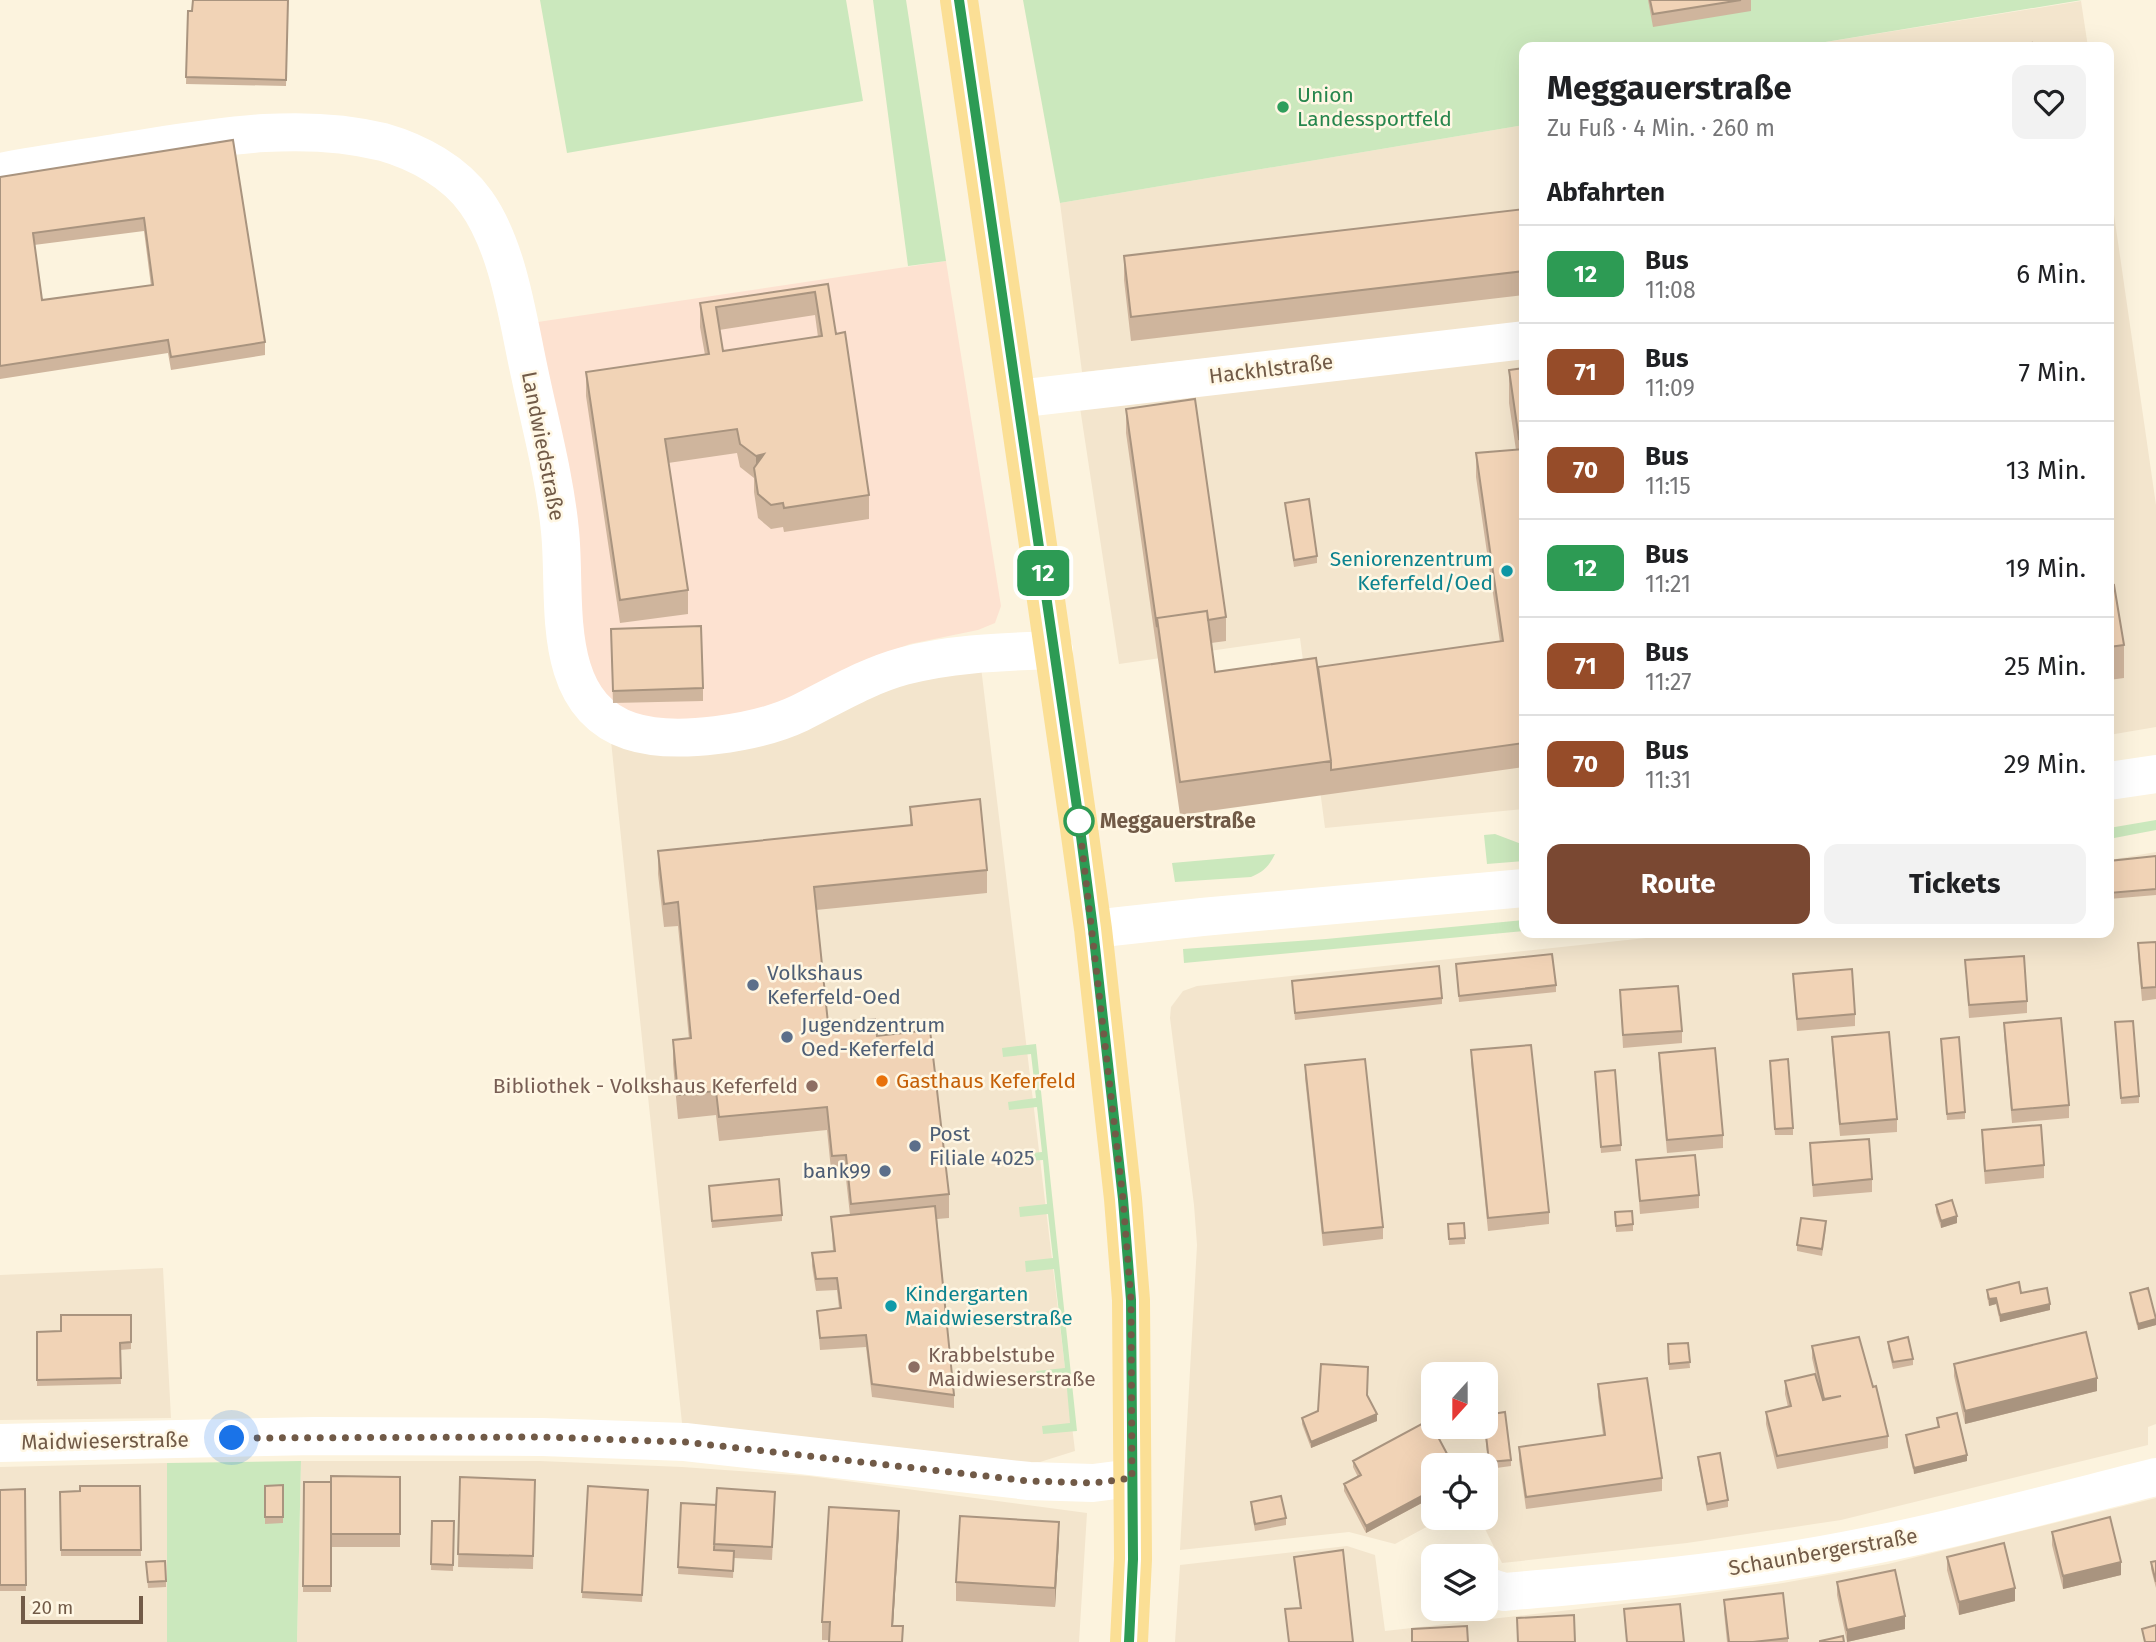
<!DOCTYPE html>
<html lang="de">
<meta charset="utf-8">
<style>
:root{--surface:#fff;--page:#f2f2f2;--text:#202124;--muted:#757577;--line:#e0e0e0;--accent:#7a4832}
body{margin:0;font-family:"Fira Sans",sans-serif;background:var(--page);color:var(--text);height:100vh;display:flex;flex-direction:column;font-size:26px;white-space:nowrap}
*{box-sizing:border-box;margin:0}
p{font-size:23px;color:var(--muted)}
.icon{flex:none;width:38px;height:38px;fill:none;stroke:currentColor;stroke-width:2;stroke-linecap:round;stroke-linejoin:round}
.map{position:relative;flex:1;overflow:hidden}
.sheet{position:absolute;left:1519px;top:42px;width:595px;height:896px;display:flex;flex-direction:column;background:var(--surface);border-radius:14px;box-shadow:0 7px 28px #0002}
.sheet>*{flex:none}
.badge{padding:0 14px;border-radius:10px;font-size:24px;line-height:46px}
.needle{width:46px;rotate:201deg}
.fabs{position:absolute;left:1421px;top:1362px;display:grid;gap:14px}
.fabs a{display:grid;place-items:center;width:77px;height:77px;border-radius:14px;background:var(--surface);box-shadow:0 7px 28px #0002;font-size:35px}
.scale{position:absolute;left:21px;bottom:18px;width:122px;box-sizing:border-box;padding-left:7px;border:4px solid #715a47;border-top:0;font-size:19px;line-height:24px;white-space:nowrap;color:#715a47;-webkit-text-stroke:5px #fff7e4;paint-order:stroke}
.you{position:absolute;width:35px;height:35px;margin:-18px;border:5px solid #fff;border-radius:50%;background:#1a73e8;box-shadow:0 0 0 10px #1a73e833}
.map>.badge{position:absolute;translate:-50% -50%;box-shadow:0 0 0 4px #fff}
h2{padding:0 28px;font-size:26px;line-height:63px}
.round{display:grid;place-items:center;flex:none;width:74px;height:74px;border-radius:14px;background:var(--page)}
.overview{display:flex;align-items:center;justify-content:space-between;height:119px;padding:0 28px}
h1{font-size:33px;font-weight:700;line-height:52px}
.action{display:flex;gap:14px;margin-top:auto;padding:14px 28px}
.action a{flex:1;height:80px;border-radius:14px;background:var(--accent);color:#fff;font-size:28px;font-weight:700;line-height:80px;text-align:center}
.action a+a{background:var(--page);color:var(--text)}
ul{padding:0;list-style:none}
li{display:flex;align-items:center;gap:21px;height:98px;padding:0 28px;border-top:2px solid var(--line)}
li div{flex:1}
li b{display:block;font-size:26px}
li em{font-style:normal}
li .badge{min-width:77px;font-weight:700;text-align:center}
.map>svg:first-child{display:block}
.residential{fill:#f3e5cd;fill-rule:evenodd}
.commercial{fill:#fde2d1}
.green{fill:#cbe8bd}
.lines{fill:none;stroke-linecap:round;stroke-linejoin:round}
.minor{stroke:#fff;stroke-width:38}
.major{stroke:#fbdf95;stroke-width:38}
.wall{fill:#cfb59d;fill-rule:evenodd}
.shaded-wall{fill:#a9947f}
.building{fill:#f1d3b6;stroke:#a9947f;stroke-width:2;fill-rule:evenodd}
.line-casing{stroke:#fff;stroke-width:16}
.line{stroke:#2d9b54;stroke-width:10}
.walk{stroke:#715a47;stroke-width:7;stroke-dasharray:0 12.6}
.leisure-dot{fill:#2e9e5b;stroke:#fff7e4;stroke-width:2.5}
.culture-dot{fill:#0f9aa8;stroke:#fff7e4;stroke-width:2.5}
.stop-dot{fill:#fff;stroke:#2d9b54;stroke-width:3.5}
.service-dot{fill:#5c6f8a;stroke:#fff7e4;stroke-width:2.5}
.food-dot{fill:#e8710a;stroke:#fff7e4;stroke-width:2.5}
.education-dot{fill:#8d6e63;stroke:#fff7e4;stroke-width:2.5}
.labels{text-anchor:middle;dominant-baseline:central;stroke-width:5;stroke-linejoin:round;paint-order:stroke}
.leisure-label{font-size:21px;fill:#27864d;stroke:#fff7e4;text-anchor:start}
.street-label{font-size:21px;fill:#715a47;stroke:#fff7e4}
.culture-label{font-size:21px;fill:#0d838f;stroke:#fff7e4;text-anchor:end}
.stop-label{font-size:21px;font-weight:bold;fill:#715a47;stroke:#fff7e4;text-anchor:start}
.service-label{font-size:21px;fill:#4e5e75;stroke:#fff7e4;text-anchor:start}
.food-label{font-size:21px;fill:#c56008;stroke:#fff7e4;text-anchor:start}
.education-label{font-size:21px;fill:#785e54;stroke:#fff7e4;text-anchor:end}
</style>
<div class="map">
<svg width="2156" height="1642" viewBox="0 0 2156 1642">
<rect width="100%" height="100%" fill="#fcf3de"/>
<path class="residential" d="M2081 1 2088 47H1795Z
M1524 125V324L1082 372 1060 203Z
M2109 180 2156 505V727L2109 735Z
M1524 351V809L1325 828 1300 638 1119 664 1079 401Z
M981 667 1075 1451 1040 1462 993 1463 682 1423 611 741 894 680Z
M2156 852V1424L2148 1427V1445L1841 1520 1687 1543 1502 1563 1479 1517H1486V1465H1433V1517H1445L1395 1544 1349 1532 1180 1550 1197 1245 1194 1205 1170 1018 1171 1007 1183 991 1197 986 1693 933H2109V860ZM1433 1374H1486V1426H1433Z
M163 1268 171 1418 0 1420V1275Z
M301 1461H540L682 1467 809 1476 1087 1513 1079 1642H297Z
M167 1463V1642H0V1467Z
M2156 1498V1642H1175L1180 1565 1347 1546 1375 1555 1385 1631 1674 1598 1783 1583 1888 1564Z"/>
<path class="commercial" d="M946 261 1001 606 995 623 978 630 910 644 857 664 788 701 727 720H662L616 709 591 679 531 323Z"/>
<path class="green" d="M540 0H846L863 101 567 153Z
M873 0H906L946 261 908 266Z
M1023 0H2082L1795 47H1524V125L1060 203Z
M2156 820V830L2109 839V828Z
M1495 834 1524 845V861L1487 864 1484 835Z
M1275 854C1269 866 1264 872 1251 877L1175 882 1172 863Z
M1524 920V931L1184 963 1183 949 1326 939Z
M1036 1044 1077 1431 1043 1434 1042 1426 1070 1423 1066 1378 1038 1381 1036 1371 1065 1368 1060 1324 1032 1326 1031 1317 1059 1313 1054 1269 1026 1272 1025 1261 1053 1258 1048 1214 1020 1217 1019 1207 1047 1204 1043 1160 1014 1162V1155L1042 1152 1037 1107 1009 1110 1008 1102 1036 1098 1031 1054 1003 1057 1002 1048Z
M301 1461 297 1642H167V1463Z"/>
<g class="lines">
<path class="minor" d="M0 172C42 164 85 158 127 151 210 138 299 121 383 142 418 152 455 172 476 202 509 248 518 321 530 375 541 427 555 479 560 531 567 598 548 703 630 731 675 746 758 733 800 713 834 696 867 676 904 666 952 653 1005 652 1054 650
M1017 399 1524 340
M2109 781 2156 774
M1093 929 1202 917 1524 888
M0 1443 315 1436 542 1437 685 1442 1029 1481 1093 1483 1132 1478
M1486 1586 1504 1592C1604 1583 1705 1575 1804 1558 1923 1538 2040 1506 2156 1477"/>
<path class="major" d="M959 0 1078 821 1093 929 1123 1199 1131 1300 1133 1559 1129 1642"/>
</g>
<path class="wall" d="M288 0 286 86 186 84 188 11Z
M1648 0H1751V11L1653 27Z
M233 140 265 342V355L171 370 168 353 0 379V177ZM144 231 151 286 42 300 34 245Z
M1524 209V295L1131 341 1124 280V256Z
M828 284 836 334 869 495V519L784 532 783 527 771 529 758 518 754 492V478L740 467 737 453 668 463 688 590V614L620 623 586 396V372L705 355 700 327V303ZM815 315 818 337 723 351 719 330Z
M1524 368V767L1180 815 1126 433V409L1226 617V641L1211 643 1215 672 1318 667 1500 642 1476 477V453L1516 450 1509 403V370Z
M1285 503 1317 556V563L1294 567Z
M2109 586 2124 645V678L2109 680Z
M611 641 703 688V701L613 703Z
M910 807 987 870V893L816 910 828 1023 877 1036 949 1194V1218L937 1219 954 1395V1408L872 1397 866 1347 820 1350 817 1311 839 1308 837 1290 816 1291 812 1266V1253L833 1251 831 1217 850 1215 846 1179 832 1180 827 1130 719 1141 716 1115 678 1119 673 1064V1040L689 1039 678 926 664 927 658 874V851L910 825Z
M2156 856V895L2109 899V861Z
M2156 942V999L2142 1001 2138 956V943Z
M1965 960 2027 1001V1013L1969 1018Z
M1456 964 1556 985V992L1459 1002Z
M1793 974 1855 1014V1026L1797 1031Z
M1292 981 1442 998V1004L1295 1020Z
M1620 990 1682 1031V1043L1623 1048Z
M2115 1022 2139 1096V1103L2121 1104Z
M2004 1023 2069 1105V1118L2012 1123 2004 1035Z
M1832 1037 1897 1119V1132L1840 1136 1832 1049Z
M1941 1039 1965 1112V1119L1947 1120Z
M1471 1050 1549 1212V1224L1488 1231 1471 1063Z
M1659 1053 1723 1135V1148L1667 1153 1659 1065Z
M1305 1065 1383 1227V1239L1323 1246 1305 1078Z
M1770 1067 1793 1128V1135H1775Z
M1595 1072 1621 1145V1151L1601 1153Z
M1982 1130 2044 1165V1178L1985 1184 1982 1142Z
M1810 1143 1872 1179V1192L1813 1197Z
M1636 1160 1699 1195V1208L1640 1214Z
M709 1186 782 1215V1221L712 1228Z
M1936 1205 1957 1223 1941 1228 1936 1212Z
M1615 1212 1633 1224V1231L1616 1232Z
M1464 1223 1465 1244 1449 1245 1448 1224Z
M1826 1228 1822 1256 1797 1251V1245Z
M1987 1290 2021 1293 2050 1310 2000 1322 1996 1304 1989 1306 1987 1297Z
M2130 1293 2156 1316V1325L2138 1330 2130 1299Z
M131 1315V1349L120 1350 121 1384 37 1386V1332L61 1331Z
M1888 1342 1913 1359V1365L1893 1369 1888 1348Z
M1688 1343 1690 1368 1669 1370 1668 1344Z
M1812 1346 1873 1387 1888 1436V1448L1777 1469 1766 1424V1412L1788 1407 1785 1394V1381L1817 1380 1812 1358Z
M1954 1364 2097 1391 1965 1424 1954 1376Z
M1598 1384 1662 1478V1491L1526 1509 1519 1460V1447L1603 1435 1598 1397Z
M1367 1396 1377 1421 1311 1448 1302 1424V1418Z
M1937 1418 1967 1461 1914 1474 1906 1441V1435L1938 1427Z
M1484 1426H1486L1511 1460V1466L1489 1469Z
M1698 1457 1728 1500V1507L1707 1511 1698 1463Z
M1353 1461 1433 1465V1497L1366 1533 1344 1491V1484L1358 1477 1353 1467Z
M400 1477V1547H331V1592H303L304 1482H331Z
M460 1477 535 1480 533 1569 458 1567Z
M283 1485V1523L265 1524V1486Z
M140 1486 141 1556H61L60 1492 80 1491Z
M588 1486 648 1490 642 1602 582 1598Z
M25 1489 26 1591H0V1490Z
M1251 1502 1286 1518V1525L1255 1531 1251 1509Z
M681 1503 716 1505 775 1504 772 1560 734 1558 733 1578 678 1574Z
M432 1521H454L453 1571 431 1570Z
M899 1530 893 1626 903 1642 822 1640V1622Z
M2052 1532 2121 1575 2063 1589 2052 1545Z
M1059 1540 1055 1607 956 1601V1582Z
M1294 1557 1353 1642H1289L1285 1609 1300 1608Z
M1947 1557 2015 1601 1959 1615 1947 1570Z
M2156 1561V1588L2151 1569V1562Z
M146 1562 166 1581V1587L148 1588Z
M1837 1582 1905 1629 1847 1642 1837 1595Z
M1724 1600 1788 1638V1642H1727L1724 1612Z"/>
<path class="shaded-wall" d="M764 454 756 480V456Z
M1957 1216V1223L1941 1228V1221Z
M1996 1298V1304L1989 1306V1299Z
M2050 1304V1310L2000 1322V1315Z
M2156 1319V1325L2138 1330V1324Z
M2097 1378V1391L1965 1424V1411Z
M1377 1414V1421L1311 1448V1442Z
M1967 1455V1461L1914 1474V1468Z
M1433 1490V1497L1366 1533V1526Z
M899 1511V1530L892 1642V1626Z
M1059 1522V1540L1055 1607V1588Z
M2121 1562V1575L2063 1589V1576Z
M2015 1588V1601L1959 1615V1602Z
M1905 1616V1629L1847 1642V1630Z"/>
<path class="building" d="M193 0H288L286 80 186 77 188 11H192Z
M1650 0H1741L1653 14Z
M2032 43V47H2003Z
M233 140 265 342 171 357 168 340 0 366V177ZM144 218 153 285 42 300 33 233Z
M1524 209V271L1131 317 1124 256Z
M828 284 836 334 845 332 869 495 784 508 783 503 771 505 758 494 754 468 764 454 756 456 740 444 737 429 665 439 688 590 620 600 586 372 709 354 700 303ZM815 292 822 336 723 351 716 307Z
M1524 368V438L1519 439 1509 370Z
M1195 399 1226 617 1208 620 1207 611 1157 618V627L1126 409Z
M1524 449V743L1331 770V761L1318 667 1503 641 1476 453Z
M1309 499 1317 556 1294 560 1285 503Z
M2114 585 2124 645 2109 647V586Z
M1207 611 1215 672 1316 658 1331 761 1180 782 1157 618Z
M701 626 703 688 613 691 611 629Z
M980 799 987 870 814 887 828 1023 875 1019 877 1036 930 1030 949 1194 851 1204 846 1155 832 1156 827 1107 719 1117 716 1091 678 1095 673 1040 691 1038 678 902 664 904 658 851 912 825 910 807Z
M2156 856V889L2109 893V861Z
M2156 942V987L2142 988 2138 943Z
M1552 954 1556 985 1459 996 1456 964Z
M2024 956 2027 1001 1969 1005 1965 960Z
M1439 966 1442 998 1295 1013 1292 981Z
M1852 969 1855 1014 1797 1019 1793 974Z
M1678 986 1682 1031 1623 1035 1620 990Z
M2061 1018 2069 1105 2012 1110 2004 1023Z
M2133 1021 2139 1096 2121 1098 2115 1022Z
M1889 1032 1897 1119 1840 1124 1832 1037Z
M1959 1037 1965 1112 1947 1114 1941 1039Z
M1531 1045 1549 1212 1488 1218 1471 1050Z
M1715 1048 1723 1135 1667 1140 1659 1053Z
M1365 1059 1383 1227 1323 1233 1305 1065Z
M1788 1059 1793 1128 1775 1129 1770 1061Z
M1615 1070 1621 1145 1601 1147 1595 1072Z
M2041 1125 2044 1165 1985 1171 1982 1130Z
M1869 1139 1872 1179 1813 1185 1810 1143Z
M1695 1155 1699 1195 1640 1201 1636 1160Z
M779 1179 782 1215 712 1221 709 1186Z
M1952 1200 1957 1216 1941 1221 1936 1205Z
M935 1206 954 1395 872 1384 866 1335 820 1338 817 1311 841 1308 837 1278 816 1279 812 1253 835 1251 831 1217Z
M1632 1211 1633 1224 1616 1226 1615 1212Z
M1801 1218 1826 1221 1822 1249 1797 1245Z
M1464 1223 1465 1238 1449 1239 1448 1224Z
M2019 1282 2021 1293 2047 1288 2050 1304 2000 1315 1996 1298 1989 1299 1987 1290Z
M2148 1288 2156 1319 2138 1324 2130 1293Z
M61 1315H131V1342L120 1343 121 1378 37 1380V1332L61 1331Z
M2086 1332 2097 1378 1965 1411 1954 1364Z
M1859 1337 1873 1387 1876 1386 1888 1436 1777 1456 1766 1412 1791 1406 1785 1381 1815 1374 1823 1400 1841 1396 1824 1399 1812 1346Z
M1908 1337 1913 1359 1893 1362 1888 1342Z
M1688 1343 1690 1362 1669 1364 1668 1344Z
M1321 1364 1368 1367 1367 1395 1377 1414 1311 1442 1302 1418 1318 1411Z
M1647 1378 1662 1478 1526 1497 1519 1447 1605 1435 1598 1384Z
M1505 1412 1511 1460 1489 1462 1485 1426H1486V1415Z
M1957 1413 1967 1455 1914 1468 1906 1435 1939 1427 1937 1418Z
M1429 1420 1453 1465H1433V1490L1366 1526 1344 1484 1361 1475 1353 1461Z
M1720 1453 1728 1500 1707 1504 1698 1457Z
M331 1476 400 1477V1534H331Z
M460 1477 535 1480 533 1556 458 1554Z
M304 1482H331V1586H303Z
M283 1485V1517H265V1486Z
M80 1486H140L141 1550H61L60 1492 80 1491Z
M588 1486 648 1490 642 1595 582 1592Z
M717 1488 775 1492 772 1547 714 1544Z
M25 1489 26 1585H0V1490Z
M1281 1496 1286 1518 1255 1524 1251 1502Z
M681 1503 716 1505 714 1550 734 1551 733 1571 678 1567Z
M829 1507 899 1511 892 1626H903L902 1642H829L830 1622H822Z
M960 1516 1059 1522 1055 1588 956 1582Z
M2110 1517 2121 1562 2063 1576 2052 1532Z
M432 1521H454L453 1565 431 1564Z
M2004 1543 2015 1588 1959 1602 1947 1557Z
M1343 1550 1353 1642H1289L1285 1609 1301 1608 1294 1557Z
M165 1561 166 1581 148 1582 146 1562Z
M2156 1561V1582L2151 1562Z
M1895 1570 1905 1616 1847 1630 1837 1582Z
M1783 1593 1788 1638 1753 1642H1729L1724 1600Z
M1680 1604 1684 1642H1627L1624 1609Z
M1574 1615 1575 1642H1518L1517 1618Z
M2156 1625V1642H2145L2142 1629Z
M1467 1626 1468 1642H1412V1629Z
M1843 1636 1844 1642H1820V1641Z"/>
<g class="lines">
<defs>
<path id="line" d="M959 0 1079 821 1093 929 1123 1199 1131 1300 1133 1559 1129 1642"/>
</defs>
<use href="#line" class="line-casing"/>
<use href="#line" class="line"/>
<path class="walk" d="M232 1438 542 1437 685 1442 1029 1481 1093 1483 1132 1478 1131 1300 1123 1199 1079 821"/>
</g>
<circle class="leisure-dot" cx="1283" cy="107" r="7"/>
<g class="culture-dot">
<circle cx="1507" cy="571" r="7"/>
<circle cx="891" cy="1306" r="7"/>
</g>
<circle class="stop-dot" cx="1079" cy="821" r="14"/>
<g class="service-dot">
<circle cx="753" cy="985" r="7"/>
<circle cx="787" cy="1037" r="7"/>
<circle cx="915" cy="1146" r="7"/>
<circle cx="885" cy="1171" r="7"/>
</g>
<circle class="food-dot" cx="882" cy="1081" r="7"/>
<g class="education-dot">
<circle cx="812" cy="1086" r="7"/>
<circle cx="914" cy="1367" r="7"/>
</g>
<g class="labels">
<g class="leisure-label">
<text x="1297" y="95">Union<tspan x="1297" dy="24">Landessportfeld</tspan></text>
</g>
<g class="street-label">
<text transform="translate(1271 369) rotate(-7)">Hackhlstraße</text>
<text transform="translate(543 446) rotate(79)">Landwiedstraße</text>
<text transform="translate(105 1441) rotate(-1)">Maidwieserstraße</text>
<text transform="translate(1823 1552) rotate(-10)">Schaunbergerstraße</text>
</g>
<g class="culture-label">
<text x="1493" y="559">Seniorenzentrum<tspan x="1493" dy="24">Keferfeld/Oed</tspan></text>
<text x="905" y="1294" text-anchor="start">Kindergarten<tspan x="905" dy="24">Maidwieserstraße</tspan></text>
</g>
<g class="stop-label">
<text x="1100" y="821">Meggauerstraße</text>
</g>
<g class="service-label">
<text x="767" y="973">Volkshaus<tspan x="767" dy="24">Keferfeld-Oed</tspan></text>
<text x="801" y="1025">Jugendzentrum<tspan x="801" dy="24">Oed-Keferfeld</tspan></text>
<text x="929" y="1134">Post<tspan x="929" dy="24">Filiale 4025</tspan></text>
<text x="871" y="1171" text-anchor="end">bank99</text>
</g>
<g class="food-label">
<text x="896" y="1081">Gasthaus Keferfeld</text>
</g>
<g class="education-label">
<text x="798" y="1086">Bibliothek - Volkshaus Keferfeld</text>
<text x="928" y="1355" text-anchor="start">Krabbelstube<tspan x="928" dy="24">Maidwieserstraße</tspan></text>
</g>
</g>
</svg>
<div class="fabs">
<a><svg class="needle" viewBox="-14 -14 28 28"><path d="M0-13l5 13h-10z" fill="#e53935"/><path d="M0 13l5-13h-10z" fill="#757577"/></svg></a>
<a><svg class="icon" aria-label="locate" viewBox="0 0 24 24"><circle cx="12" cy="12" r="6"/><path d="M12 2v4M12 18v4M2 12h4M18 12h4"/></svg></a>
<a><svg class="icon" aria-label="layers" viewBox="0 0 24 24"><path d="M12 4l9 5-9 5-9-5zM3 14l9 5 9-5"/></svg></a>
</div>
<div class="scale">20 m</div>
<div class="you" style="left:232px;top:1438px"></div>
<b class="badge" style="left:1043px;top:573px;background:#2d9b54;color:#fff">12</b>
<section class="sheet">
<div class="overview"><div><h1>Meggauerstraße</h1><p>Zu Fuß · 4 Min. · 260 m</p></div><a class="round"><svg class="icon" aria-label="heart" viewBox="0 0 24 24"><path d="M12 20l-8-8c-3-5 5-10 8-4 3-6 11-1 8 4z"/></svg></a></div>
<h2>Abfahrten</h2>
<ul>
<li><span class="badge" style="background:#2d9b54;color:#fff">12</span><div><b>Bus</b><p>11:08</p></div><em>6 Min.</em></li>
<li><span class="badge" style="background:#964c29;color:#fff">71</span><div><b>Bus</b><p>11:09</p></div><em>7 Min.</em></li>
<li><span class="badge" style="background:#964c29;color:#fff">70</span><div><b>Bus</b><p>11:15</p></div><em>13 Min.</em></li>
<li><span class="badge" style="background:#2d9b54;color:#fff">12</span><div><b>Bus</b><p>11:21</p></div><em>19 Min.</em></li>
<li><span class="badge" style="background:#964c29;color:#fff">71</span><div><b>Bus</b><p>11:27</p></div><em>25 Min.</em></li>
<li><span class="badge" style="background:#964c29;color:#fff">70</span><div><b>Bus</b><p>11:31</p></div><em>29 Min.</em></li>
</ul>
<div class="action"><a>Route</a><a>Tickets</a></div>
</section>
</div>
